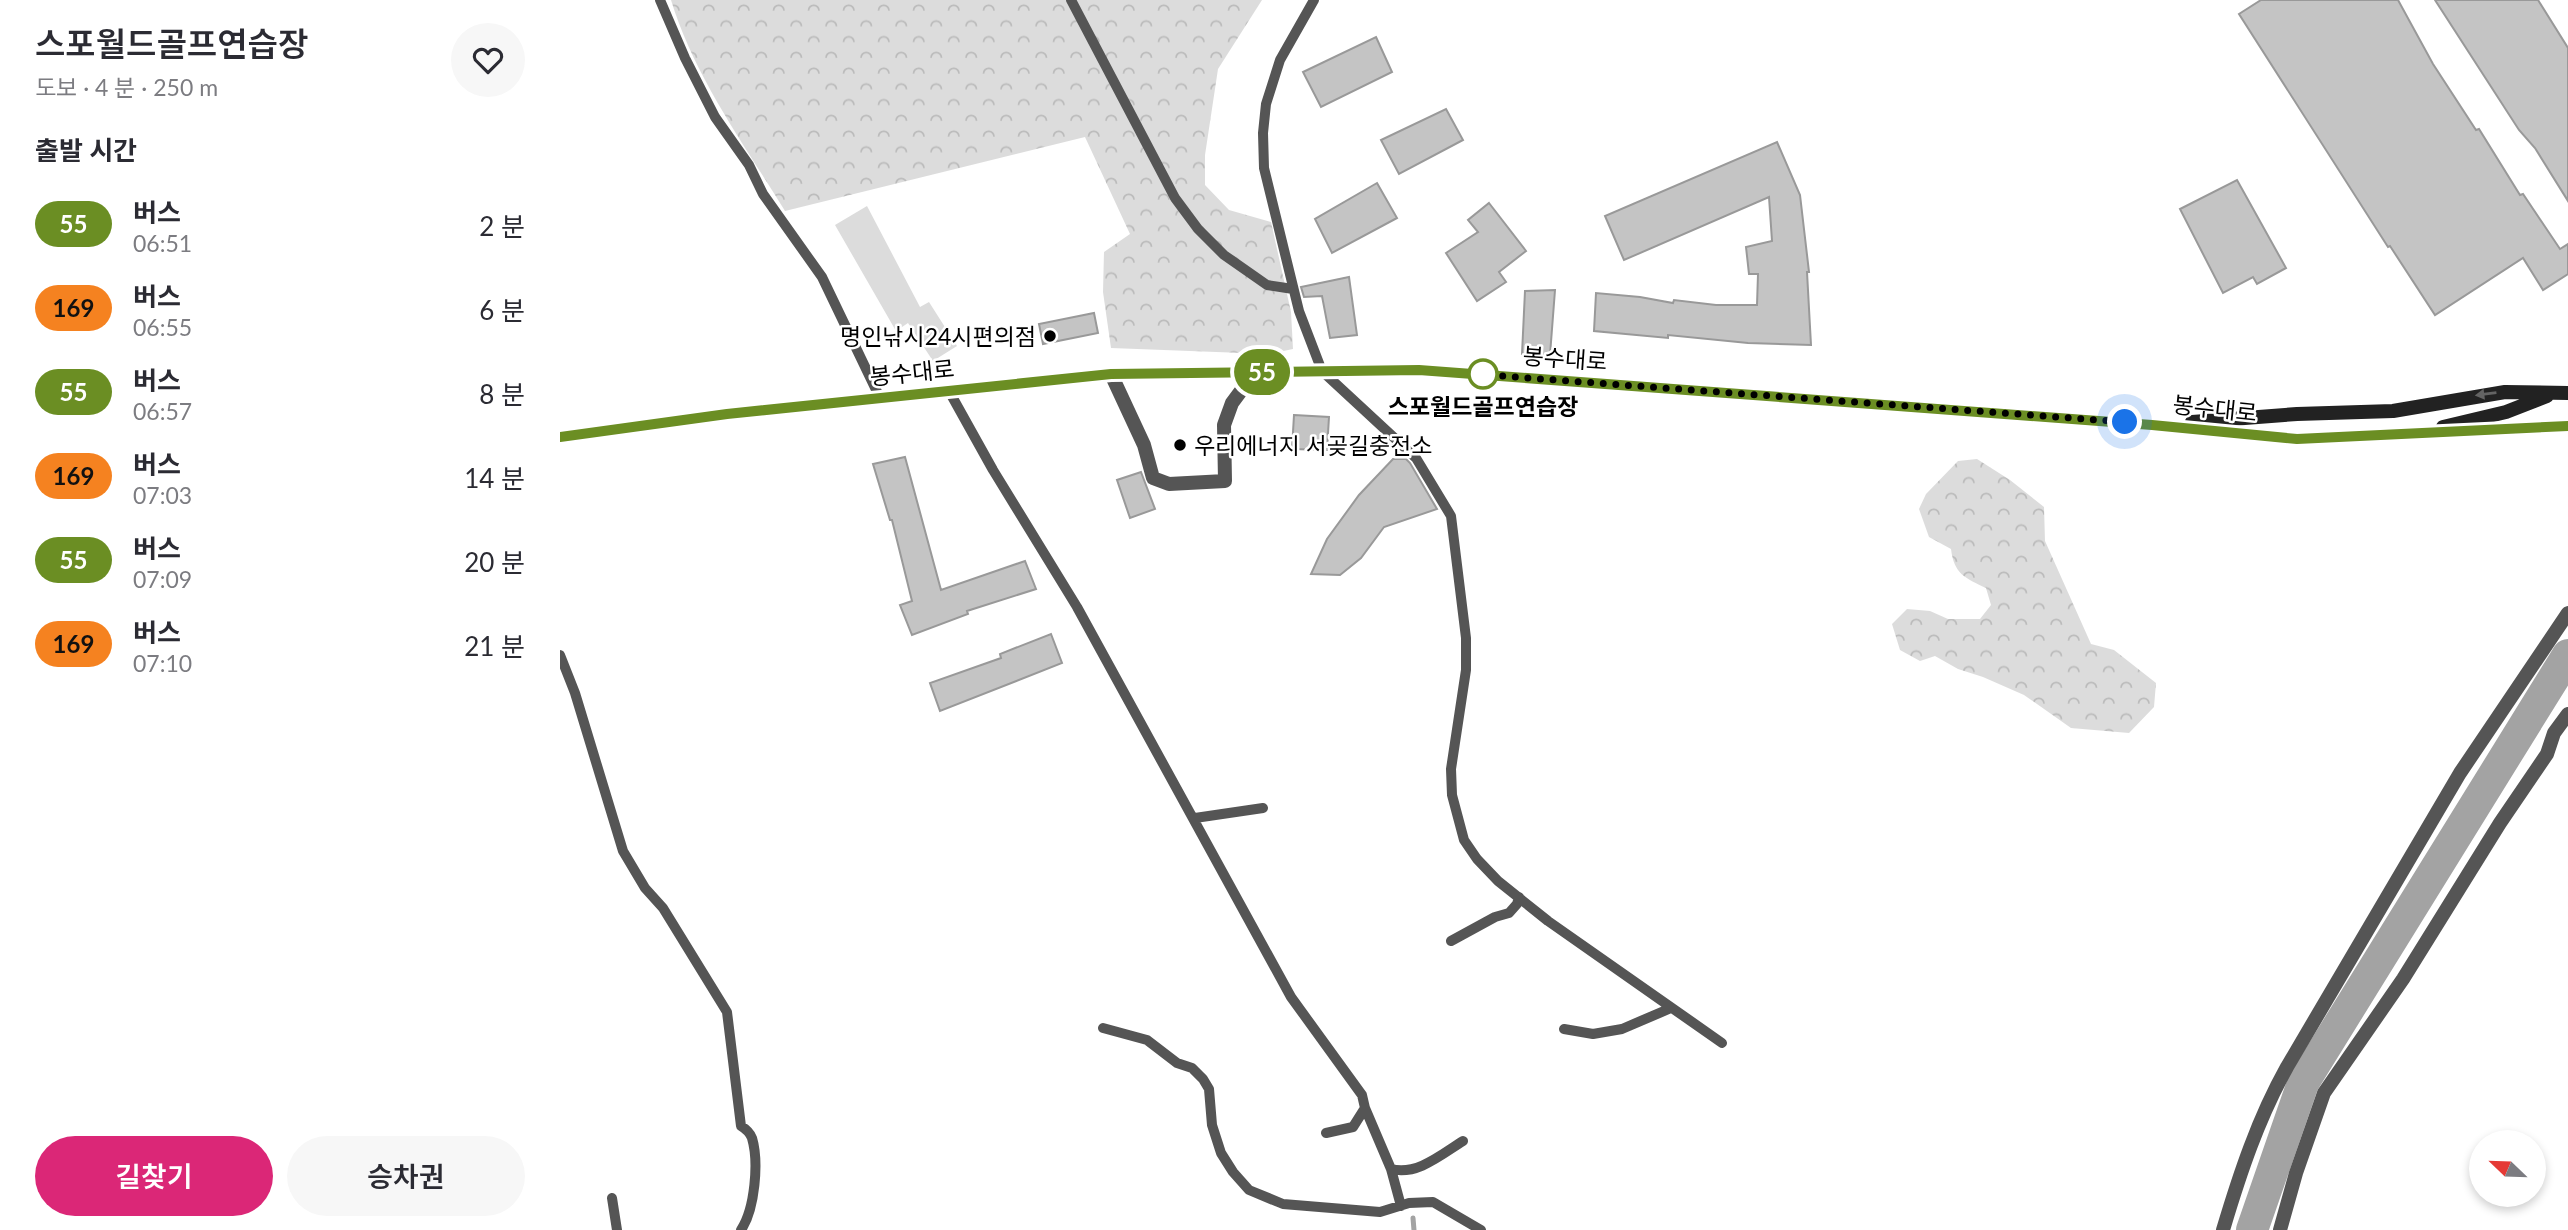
<!DOCTYPE html>
<html lang="ko">
<meta charset="utf-8">
<style>
:root{--surface:#fff;--page:#f7f7f7;--text:#2b2b33;--muted:#7c7c81;--accent:#db2777}
body{margin:0;font-family:Lato,"Noto Sans KR",sans-serif;background:var(--page);color:var(--text);height:100vh;display:flex;flex-direction:column;font-size:26px;white-space:nowrap}
*{box-sizing:border-box;margin:0}
p{font-size:23px;color:var(--muted)}
.icon{flex:none;width:38px;height:38px;fill:none;stroke:currentColor;stroke-width:2;stroke-linecap:round;stroke-linejoin:round}
.map{position:relative;flex:1;overflow:hidden}
.drawer{display:flex;flex-direction:column;background:var(--surface);width:560px}
.drawer>*{flex:none}
.badge{padding:0 14px;border-radius:23px;font-size:24px;line-height:46px}
.needle{width:46px;rotate:293deg}
.fabs{position:absolute;left:1909px;top:1130px;display:grid;gap:14px}
.fabs a{display:grid;place-items:center;width:77px;height:77px;border-radius:50%;background:var(--surface);box-shadow:0 4px 10px #0003;font-size:35px}
.you{position:absolute;width:35px;height:35px;margin:-18px;border:5px solid #fff;border-radius:50%;background:#1a73e8;box-shadow:0 0 0 10px #1a73e833}
.map>.badge{position:absolute;translate:-50% -50%;box-shadow:0 0 0 4px #fff}
h2{padding:0 35px;font-size:26px;line-height:63px}
.round{display:grid;place-items:center;flex:none;width:74px;height:74px;border-radius:37px;background:var(--page)}
.summary{display:flex;align-items:center;justify-content:space-between;height:119px;padding:0 35px}
h1{font-size:33px;font-weight:600;line-height:52px}
.cta{display:flex;gap:14px;margin-top:auto;padding:14px 35px}
.cta a{flex:1;height:80px;border-radius:42px;background:var(--accent);color:#fff;font-size:28px;font-weight:600;line-height:80px;text-align:center}
.cta a+a{background:var(--page);color:var(--text)}
ul{padding:0;list-style:none}
li{display:flex;align-items:center;gap:21px;height:84px;padding:0 35px}
li div{flex:1}
li b{display:block;font-size:26px}
li em{font-style:normal}
li .badge{min-width:77px;font-weight:700;text-align:center}
main{display:flex;flex:1;min-height:0}
.map>svg:first-child{display:block}
.grass{fill:#dcdcdc}
.forest{fill:url(#forest-crowns)}
.lines{fill:none;stroke-linecap:round;stroke-linejoin:round}
.stream{stroke:#a3a3a3;stroke-width:5}
.river{stroke:#a3a3a3;stroke-width:32}
.building{fill:#c4c4c4;stroke:#999;stroke-width:2}
.lane{stroke:#555;stroke-width:10}
.street{stroke:#555;stroke-width:14}
.secondary{stroke:#222;stroke-width:14}
.oneway{fill:#646464}
.line-casing{stroke:#fff;stroke-width:16}
.line{stroke:#6b8e23;stroke-width:10}
.walk{stroke:#000;stroke-width:7;stroke-dasharray:0 12.6}
.poi-dot{fill:#000;stroke:#fff;stroke-width:2.5}
.stop-dot{fill:#fff;stroke:#6b8e23;stroke-width:3.5}
.labels{text-anchor:middle;dominant-baseline:central;stroke-width:5;stroke-linejoin:round;paint-order:stroke}
.poi-label{font-size:23px;fill:#000;stroke:#fff;text-anchor:end}
.street-label{font-size:23px;fill:#000;stroke:#fff}
.stop-label{font-size:23px;font-weight:bold;fill:#000;stroke:#fff}
</style>
<main>
<section class="drawer">
<div class="summary"><div><h1>스포월드골프연습장</h1><p>도보 · 4 분 · 250 m</p></div><a class="round"><svg class="icon" aria-label="heart" viewBox="0 0 24 24"><path d="M12 20l-8-8c-3-5 5-10 8-4 3-6 11-1 8 4z"/></svg></a></div>
<h2>출발 시간</h2>
<ul>
<li><span class="badge" style="background:#6b8e23;color:#fff">55</span><div><b>버스</b><p>06:51</p></div><em>2 분</em></li>
<li><span class="badge" style="background:#f58220;color:#111">169</span><div><b>버스</b><p>06:55</p></div><em>6 분</em></li>
<li><span class="badge" style="background:#6b8e23;color:#fff">55</span><div><b>버스</b><p>06:57</p></div><em>8 분</em></li>
<li><span class="badge" style="background:#f58220;color:#111">169</span><div><b>버스</b><p>07:03</p></div><em>14 분</em></li>
<li><span class="badge" style="background:#6b8e23;color:#fff">55</span><div><b>버스</b><p>07:09</p></div><em>20 분</em></li>
<li><span class="badge" style="background:#f58220;color:#111">169</span><div><b>버스</b><p>07:10</p></div><em>21 분</em></li>
</ul>
<div class="cta"><a>길찾기</a><a>승차권</a></div>
</section>
<div class="map">
<svg width="2008" height="1230" viewBox="0 0 2008 1230">
<defs>
<pattern id="forest-crowns" width="20" height="18" patternUnits="userSpaceOnUse" patternTransform="scale(1.75)"><rect width="20" height="18" fill="#dcdcdc"/><path d="M2 6a3 3 0 1 1 6 0M12 15a3 3 0 1 1 6 0" fill="none" stroke="#bbb"/></pattern>
</defs>
<rect width="100%" height="100%" fill="#fff"/>
<path class="grass" d="M307 206 360 307 369 302 397 346 373 361 348 323 336 331 275 225Z"/>
<path class="forest" d="M111 0H702L658 69 645 155V185L669 210 711 222 731 312 733 349 709 354 551 348 543 292 544 252 570 234 525 137 225 211C184 144 134 76 111 0Z
M1417 459 1450 480 1484 507 1485 541 1531 644 1554 650 1596 683 1594 707 1569 733 1511 728 1464 695 1423 677 1398 669 1375 656 1360 661 1340 650 1332 624 1347 609 1370 611 1388 619H1420L1431 605 1426 588C1405 578 1394 574 1391 549L1369 537 1359 509 1366 494 1398 461Z"/>
<g class="lines">
<path class="stream" d="M853 1218 854 1230"/>
<path class="river" d="M1692 1230 1743 1083 2008 655"/>
</g>
<path class="building" d="M1701 0H1838L1873 64 1916 130 1919 129 1960 195 1963 194 2000 249 2008 244V274L1983 290 1963 258 1875 315 1830 246 1828 247 1679 14Z
M1875 0H1978L2008 48V201L1975 148 1959 130Z
M816 37 832 72 761 107 743 72Z
M886 109 903 140 839 174 821 140Z
M1217 142 1240 195 1249 272H1247L1251 345 1188 343 1108 335V338L1034 331 1036 293 1080 297 1113 303 1114 300 1156 305H1197L1198 274H1189L1186 247 1212 241 1209 197 1064 260 1045 216Z
M1677 180 1726 268 1697 284 1693 277 1663 293 1620 209Z
M817 183 837 218 772 253 755 219Z
M929 203 966 251 939 272 946 282 917 301 886 253 918 232 908 220Z
M789 277 797 335 770 338 762 296 744 297 741 287Z
M995 290 990 355 962 354 965 291Z
M534 313 538 333 483 344 479 324Z
M734 415 769 417 767 450 732 449Z
M345 457 381 590 465 561 476 589 407 611 408 614 352 635 340 605 352 601 332 520H330L313 464Z
M833 459H846L850 463 877 509 824 527 801 558 780 575 751 574 767 539 799 495Z
M581 472 595 509 570 518 557 480Z
M491 634 502 663 380 711 370 683 441 658 440 654Z"/>
<g class="lines">
<path class="lane" d="M100 0 125 58 155 117 189 165 203 194 262 277 320 398
M511 0 615 198 638 229 664 255 707 285 733 289
M754 0 720 60 706 104 703 133 704 168 739 311 762 371 856 458 891 516 906 638V670L891 769 892 795 904 840 917 859 938 881 988 921 1162 1043
M389 391 433 470 517 607 731 997 802 1095 805 1108 793 1127 766 1133
M0 655 15 693 63 851 85 888 103 908 167 1012 181 1126C186 1129 190 1133 192 1138 199 1162 195 1209 181 1230
M635 818 703 808
M891 941 935 917 949 913 957 904 959 897
M543 1028 587 1040 617 1063 632 1068 643 1079 649 1089 652 1125 661 1153 673 1172 689 1190 723 1204 820 1212 849 1203 873 1202 921 1230
M1004 1029 1033 1034 1062 1029 1111 1008
M805 1108 831 1169 841 1206
M831 1169C857 1176 882 1154 903 1141
M52 1198 57 1230"/>
<path class="street" d="M551 374 584 445 593 478 609 484 665 481 664 425 672 403 695 372
M1663 1230C1680 1173 1698 1119 1727 1067L1900 773 2008 613
M1720 1230 1736 1173 1764 1093 1843 979 1940 823 1987 754 1994 733 2008 714"/>
<path class="secondary" d="M1632 422 1737 414 1833 411 1945 392 2008 393
M1883 427 1946 412 1987 396
M0 437 168 414 551 374 859 370 1592 425 1736 439 2008 426"/>
</g>
<defs><path id="oneway-solid" d="M-6-.8H1V-3.2L6.5 0L1 3.2V.8H-6Z" transform="scale(1.75)"/></defs>
<use class="oneway" href="#oneway-solid" transform="translate(1926 394) rotate(173)"/>
<g class="lines">
<defs>
<path id="line" d="M0 437 167 414 551 374 859 370 1592 425 1737 439 2008 426"/>
</defs>
<use href="#line" class="line-casing"/>
<use href="#line" class="line"/>
<path class="walk" d="M923 374H914L1565 422"/>
</g>
<g class="poi-dot">
<circle cx="490" cy="336" r="7"/>
<circle cx="620" cy="445" r="7"/>
</g>
<circle class="stop-dot" cx="923" cy="374" r="14"/>
<g class="labels">
<g class="poi-label">
<text x="476" y="336">명인낚시24시편의점</text>
<text x="634" y="445" text-anchor="start">우리에너지 서곶길충전소</text>
</g>
<g class="street-label">
<text transform="translate(1005 358) rotate(4)">봉수대로</text>
<text transform="translate(352 372) rotate(-6)">봉수대로</text>
<text transform="translate(1655 408) rotate(6)">봉수대로</text>
</g>
<g class="stop-label">
<text x="923" y="406">스포월드골프연습장</text>
</g>
</g>
</svg>
<div class="fabs">
<a><svg class="needle" viewBox="-14 -14 28 28"><path d="M0-13l5 13h-10z" fill="#e53935"/><path d="M0 13l5-13h-10z" fill="#7c7c81"/></svg></a>
</div>
<div class="you" style="left:1565px;top:422px"></div>
<b class="badge" style="left:702px;top:372px;background:#6b8e23;color:#fff">55</b>
</div>
</main>
